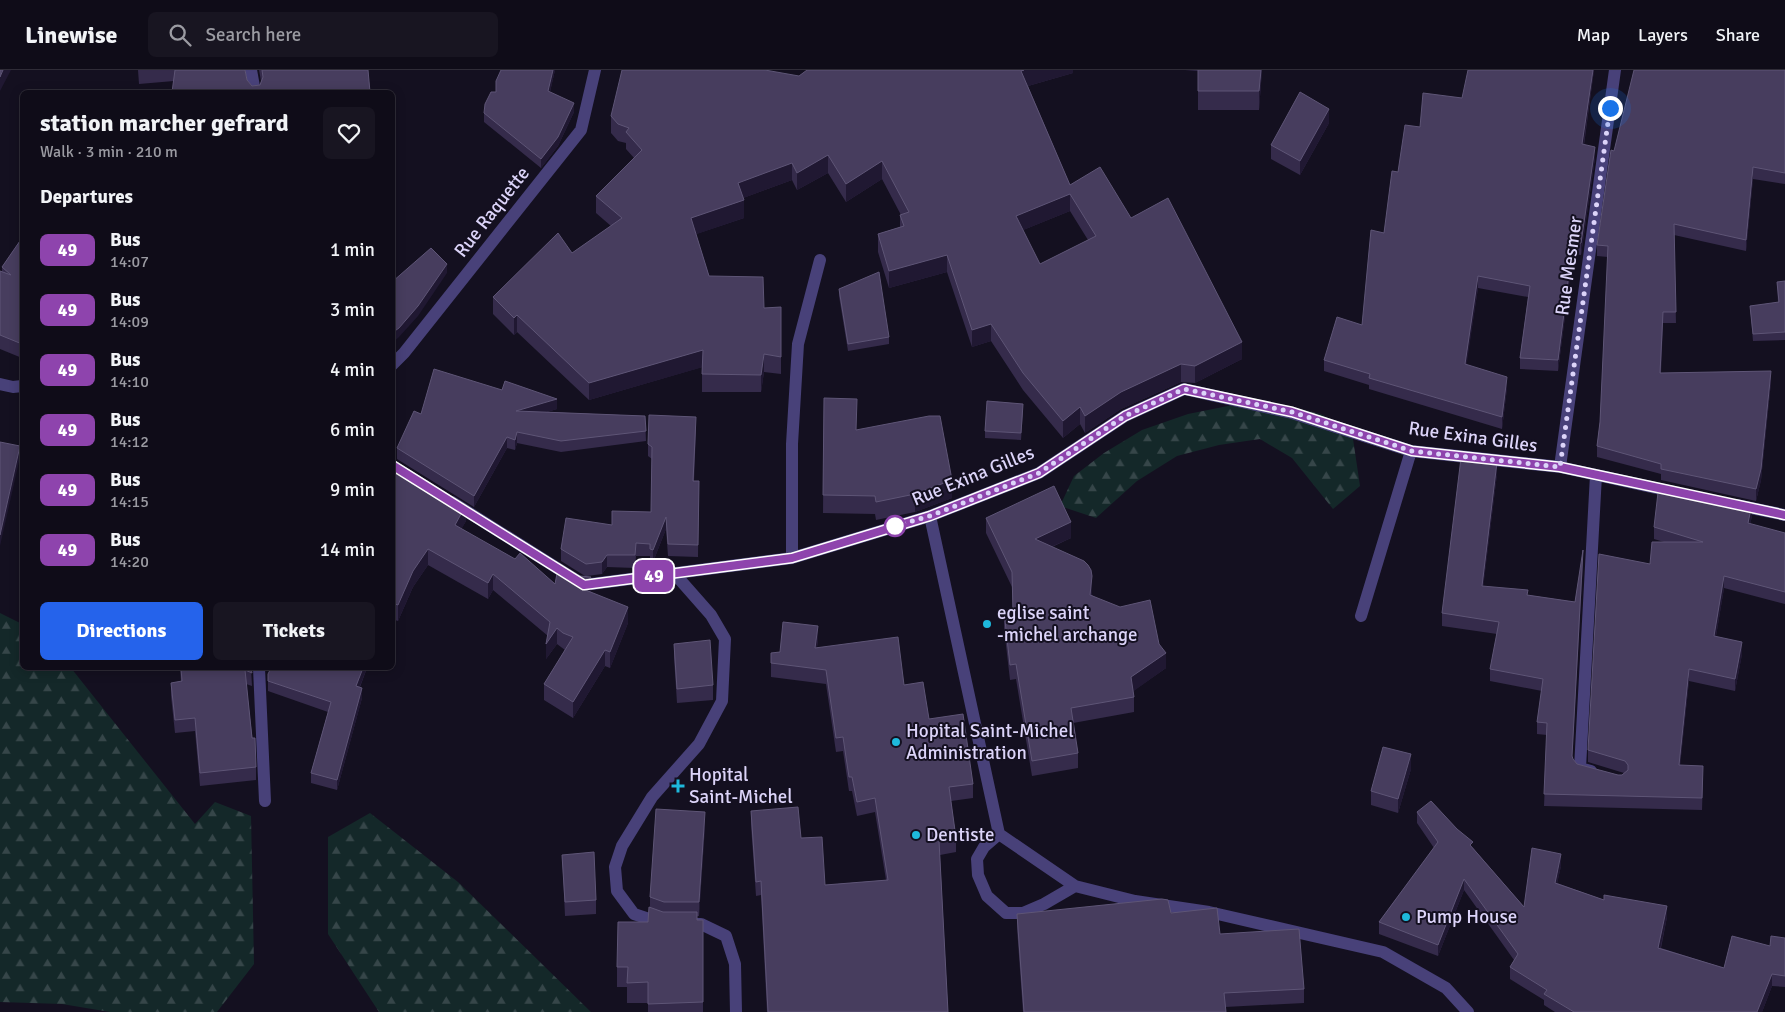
<!DOCTYPE html>
<meta charset="utf-8">
<style>
:root{--surface:#0f0c18;--page:#181521;--text:#f1f3f6;--muted:#9b9ba2;--line:#2f2c37;--accent:#2563eb}
body{margin:0;font-family:Signika,sans-serif;background:var(--page);color:var(--text);height:100vh;display:flex;flex-direction:column;font-size:19px;white-space:nowrap}
*{box-sizing:border-box;margin:0}
p{font-size:16px;color:var(--muted)}
.icon{flex:none;width:28px;height:28px;fill:none;stroke:currentColor;stroke-width:2;stroke-linecap:round;stroke-linejoin:round}
.map{position:relative;flex:1;overflow:hidden}
.drawer{position:absolute;left:20px;top:20px;width:375px;height:580px;display:flex;flex-direction:column;background:var(--surface);border-radius:8px;box-shadow:0 2px 12px #0003,0 0 0 1px var(--line)}
.drawer>*{flex:none}
.badge{padding:0 10px;border-radius:8px;font-size:18px;line-height:32px}
.you{position:absolute;width:25px;height:25px;margin:-12px;border:4px solid #fff;border-radius:50%;background:#1a73e8;box-shadow:0 0 0 8px #1a73e833}
.map>.badge{position:absolute;translate:-50% -50%;box-shadow:0 0 0 2px #fff}
h2{padding:0 20px;font-size:19px;line-height:45px}
.round{display:grid;place-items:center;flex:none;width:52px;height:52px;border-radius:8px;background:var(--page)}
.overview{display:flex;align-items:center;justify-content:space-between;height:85px;padding:0 20px}
h1{font-size:24px;font-weight:700;line-height:38px}
.primary-button{display:flex;gap:10px;margin-top:auto;padding:10px 20px}
.primary-button a{flex:1;height:58px;border-radius:8px;background:var(--accent);color:#fff;font-size:20px;font-weight:700;line-height:58px;text-align:center}
.primary-button a+a{background:var(--page);color:var(--text)}
ul{padding:0;list-style:none}
li{display:flex;align-items:center;gap:15px;height:60px;padding:0 20px}
li div{flex:1}
li b{display:block;font-size:19px}
li em{font-style:normal}
li .badge{min-width:55px;font-weight:700;text-align:center}
header{display:flex;align-items:center;gap:30px;box-sizing:border-box;height:70px;padding:0 25px;background:var(--surface);border-bottom:1px solid var(--line)}
header strong{font-size:24px}
nav{display:flex;gap:28px;margin-inline-start:auto;font-size:18px}
.search{width:350px;height:45px;background:var(--page);display:flex;align-items:center;gap:12px;box-sizing:border-box;padding:0 18px;border-radius:8px;color:var(--muted);font-size:19px}
.map>svg:first-child{display:block}
.forest{fill:url(#forest-firs)}
.lines{fill:none;stroke-linecap:round;stroke-linejoin:round}
.minor{stroke:#484179;stroke-width:12}
.wall{fill:#352b4b;fill-rule:evenodd}
.shaded-wall{fill:#201832}
.building{fill:#473d5e;stroke:#5e5576;fill-rule:evenodd}
.line-casing{stroke:#fff;stroke-width:11}
.line{stroke:#8e44ad;stroke-width:8}
.walk{stroke:#dcd4f9;stroke-width:5;stroke-dasharray:0 9}
.stop-dot{fill:#fff;stroke:#8e44ad;stroke-width:2.5}
.poi-dot{fill:#1eb9dc;stroke:#141020;stroke-width:2}
.labels{text-anchor:middle;dominant-baseline:central;stroke-width:4;stroke-linejoin:round;paint-order:stroke}
.street-label{font-size:19px;fill:#dcd4f9;stroke:#141020}
.poi-label{font-size:19px;fill:#dcd4f9;stroke:#141020;text-anchor:start}
</style>
<header>
<strong>Linewise</strong>
<div class="search"><svg class="icon" aria-label="search" viewBox="0 0 24 24"><circle cx="10" cy="10" r="6"/><path d="M15 15l6 6"/></svg>Search here</div>
<nav><a>Map</a><a>Layers</a><a>Share</a></nav>
</header>
<div class="map">
<svg width="1785" height="942" viewBox="0 0 1785 942">
<defs>
<pattern id="forest-firs" width="22" height="20" patternUnits="userSpaceOnUse" patternTransform="scale(1.25)"><rect width="22" height="20" fill="#142829"/><path d="M5 1l3.5 6h-7zM16 11l3.5 6h-7z" fill="#364649"/></pattern>
</defs>
<rect width="100%" height="100%" fill="#141020"/>
<path class="forest" d="M1238 334H1279L1321 344 1352 362 1360 416 1333 439 1292 388 1260 369 1219 375 1177 386 1137 411 1096 448 1060 436 1074 406 1104 383 1142 360 1188 344Z
M0 543 22 554V598H71L195 754 215 732 251 746 254 894 217 942H110L62 934 0 932Z
M370 743 458 812 591 942H379L328 864V767Z"/>
<g class="lines">
<path class="minor" d="M251 0 255 22
M392 295 404 283 581 60 595 0
M0 314 13 317 22 316
M1560 397 1615 0
M452 432 584 515 792 488 930 446 1039 403 1125 346 1184 319 1292 343 1411 381 1560 397 1674 422
M1736 435 1785 445
M930 446 999 764 1075 816 1135 831 1209 842 1383 882 1446 918 1468 942
M792 488V374L798 274 820 190
M1361 546 1411 381
M259 598 265 731
M1591 701 1580 698 1596 405
M999 764 984 777 977 789 978 805 987 826 1006 843H1023L1044 834 1075 816
M664 854 634 844 617 821 615 797 622 776 652 727 699 674 722 631 725 569 711 545 674 503
M689 854H701L726 866 735 894 736 942"/>
</g>
<path class="wall" d="M138 0H245L247 10 252 16 260 15 261 11 259 0H368L370 22H172L174 11 139 14Z
M555 0 550 22 574 42 558 76 541 98 484 52V43L496 22Z
M1073 0V3L1028 16 1070 115 1131 148 1242 289 1195 313 1181 312 1121 339 1085 363 1080 354 1063 368 1023 320 991 271 972 277 947 202 889 218 878 182V164L900 157V145H901L882 109 846 132 828 103 797 120 792 110 743 128 744 148 696 164 709 206 764 238 781 237V304L764 302 761 322H702V297L589 330 517 262 514 265 493 244V227L572 183 611 156 596 143V126L634 88 626 79V73L618 71 611 63V46L799 6ZM1070 141 1088 170 1040 194 1023 160Z
M1185 0H1262L1259 40H1198V1Z
M1594 0 1584 75 1595 88 1581 185 1573 184 1558 301 1520 299V288L1528 227 1478 218 1466 295 1507 318 1502 359 1369 319V315L1324 301V290L1362 255 1398 102 1420 57 1462 28Z
M1785 0V114L1753 109 1746 181 1674 165 1676 253H1663L1661 303 1771 312 1761 410 1756 431 1661 410V404L1597 387V376L1600 352 1608 187 1597 186V175L1614 81Z
M1329 53 1300 105 1271 89V75Z
M22 168V288L0 279V201L2 202V197Z
M1785 211V270L1753 271 1750 236 1778 233 1777 212Z
M839 219 889 267V274L848 281 839 226Z
M824 328 856 360 952 428 915 442 876 450 875 444 823 443Z
M557 339 547 342 645 346 646 371 561 382 517 373 515 380 507 378 474 437 397 389V378L421 344Z
M1023 341 1021 370 985 368V361Z
M696 359 694 411H699L698 487 668 486 666 459 653 492 650 491V486H636L635 498 607 497 602 504 587 506 591 522 628 553 610 598 605 596 573 648 544 630V614L565 580 557 574 546 589 548 566 493 520 488 529 428 495 413 517 398 551 392 549V389L466 451 461 459 555 514 580 506H585L561 491V479L612 455 651 442 652 389 648 386V374Z
M1497 404 1483 517 1528 525 1575 532 1583 492 1572 688 1577 694 1618 705H1622L1624 703 1588 692V680L1650 494 1664 472 1654 469V457L1752 446 1750 454 1785 463V534L1724 518 1716 566 1742 584 1735 621 1689 611 1680 695 1703 708 1702 740 1544 736 1547 665 1537 664V652L1542 621 1490 611V599L1497 564 1442 556V543Z
M986 448 1071 468 1052 477 1092 522V525L1159 574 1166 598 1133 621 1134 627V642L1073 653 1078 683V698L1032 706 1016 609 1010 610 1004 558V542L1013 541 1012 517 986 463Z
M818 570 817 577 904 615 973 714V728L951 731 956 768V782L940 785 948 942H767L761 825 756 826 751 755V741L801 768 825 815 886 810 875 742 857 746 852 721H849L843 681 836 682 826 614 771 607V583L780 582Z
M674 574 713 615V630L677 633 674 588Z
M180 598H251L252 616 246 614 256 697V710L200 716 195 661 175 663 171 626V613L181 612Z
M367 598 360 617 362 628 337 720 311 713V703L328 642 268 621V604Z
M1411 699 1398 743 1371 735V721Z
M1417 742 1473 778 1524 837 1561 796 1557 813 1604 830 1667 847 1661 878 1724 898 1770 876 1785 868V917L1772 916 1762 942H1555L1544 935V930L1510 909V897L1514 890 1464 820 1438 886 1379 864V852L1434 778 1417 753Z
M705 756 699 846H697V850H703V942H648V933H627V917H617V897L648 852 650 838V827Z
M562 785 596 830V844L565 846Z
M1171 843 1220 864 1304 919V933L1225 937 1226 942H1023L1017 858V844Z"/>
<path class="shaded-wall" d="M3 0H11L0 21V7Z
M553 0H555L548 30V21Z
M1024 0H1073V3L1021 18V1Z
M1261 0H1262L1259 40V21Z
M1593 0H1594L1582 86V74Z
M574 33V42L558 76 541 98V89Z
M1329 39V53L1300 105V91Z
M1595 77V88L1581 185V173Z
M828 85V103L797 120V103Z
M882 91V109L846 132V114Z
M792 93V110L738 130V113Z
M1753 97V109L1746 181V170Z
M1070 124V141L1016 163V146Z
M744 130V148L691 166V148Z
M1573 173V184L1558 301V290Z
M947 185V202L889 218V201Z
M447 194V203L418 246 399 267 392 273V263Z
M1478 206V218L1465 306V294Z
M517 245V262L514 265V248Z
M991 254V271L972 277V260Z
M1242 272V289L1195 313V296Z
M703 280V297L589 330V313Z
M764 284V302L761 322V305Z
M1181 294V312L1121 339 1085 363V346L1121 322Z
M1771 301V312L1761 410 1756 431V419Z
M1507 307V318L1502 359V347Z
M557 329V339L516 351V341Z
M1080 337V354L1063 368V351Z
M517 362V373L515 380V370Z
M507 367V378L474 437V426Z
M20 376V387L0 476V465Z
M1497 392V404L1482 528V516Z
M952 410V428L915 442V424Z
M1752 434V446L1748 465V453Z
M466 435V451L455 471V455Z
M666 447V459L653 492V480Z
M1071 452V468L1035 484V469Z
M428 479V495L413 517 398 551V535L413 501Z
M1583 480V492L1572 698V686Z
M607 485V497L602 504V492Z
M493 504V520L488 529V513Z
M1092 506V522L1090 540V525Z
M1724 506V518L1714 578V566Z
M591 507V522L583 519Z
M628 537V553L610 598V582Z
M818 556V570L815 592V578Z
M557 558V574L546 589V574Z
M1742 572V584L1735 621V609Z
M605 580V596L573 648V632Z
M1166 583V598L1131 623V607Z
M363 598H367L356 626V616Z
M1689 599V611L1679 707V695Z
M362 618V628L337 720V710Z
M1411 684V699L1398 743V729Z
M705 742V756L699 846V832Z
M1561 784V796L1555 824V813Z
M1464 809V820L1438 886V875Z
M1667 836V847L1658 889V878Z
M1772 904V916L1762 942H1757Z"/>
<path class="building" d="M0 0H3L0 7Z
M175 0H245L247 10 252 16 260 15 263 7 262 0H368L370 22H172Z
M501 0H553L548 21 574 33 558 67 541 89 484 43 485 34 491 22H496V11Z
M622 0H765L799 6 807 0H1024L1021 1 1070 115 1100 97 1131 148 1168 128 1242 272 1195 296 1181 294 1121 322 1085 346 1080 337 1063 351 1023 303 991 254 972 260 947 185 889 201 878 164 904 156 900 145 909 142 882 91 846 114 828 85 797 103 792 93 738 113 744 130 691 148 709 206 763 207 764 238 781 237V287L764 284 761 305 702 304 703 280 589 313 517 245 514 248 493 227 558 163 572 183 622 148 596 126 642 80 626 62 629 58 618 54 611 46ZM1070 124 1096 166 1040 194 1016 146Z
M1198 0H1261L1259 21H1198Z
M1468 0H1593L1582 74 1595 77 1581 173H1573L1558 290 1520 288 1530 216 1478 206 1465 294 1507 307 1502 347 1369 308 1370 304 1324 290 1337 247 1362 255 1371 160 1384 163 1392 101 1398 102 1405 55 1420 57 1423 23 1462 28Z
M1634 0H1785V103L1753 97 1746 170 1674 154 1676 242H1663L1660 303 1771 301 1761 399 1756 419 1661 399V394L1597 376 1600 352 1608 176 1597 175 1611 80 1614 81Z
M1300 22 1329 39 1300 91 1271 75Z
M22 168V274L0 265V201L11 205 2 197Z
M431 178 447 194 418 236 399 258 392 263V212Z
M879 202 889 267 848 274 839 219Z
M1785 211V262L1753 264 1750 236 1779 232 1777 212Z
M434 299 502 320 505 311 557 329 516 341 645 346 646 361 561 371 517 362 515 370 507 367 474 426 397 378 414 341 421 344Z
M824 328 857 329 856 360 929 346H940L952 410 915 424 876 432 875 426 823 425Z
M987 331 1023 334 1021 363 985 361Z
M649 345 696 347 693 411H699L698 475 668 474 666 447 653 480 650 479V474L636 473 635 485H607L602 492 586 494 561 479 566 448 612 455V441L651 442 652 377 648 374Z
M0 372 20 376 0 465Z
M1461 388 1497 392 1482 516 1528 520 1527 525 1575 532 1583 480 1572 686 1573 689 1577 694 1618 705H1622L1628 700V695L1625 691 1588 680 1599 484 1650 494 1652 472H1703L1654 457 1659 414 1752 434 1748 453 1785 463V522L1724 506 1714 566 1742 572 1735 609 1689 599 1679 695 1703 696 1702 728 1544 724 1547 653 1537 652 1543 609 1490 599 1499 552 1442 543Z
M392 389 466 435 455 455 515 489 520 483 555 514 559 493 580 506 591 507 583 519 628 537 610 582 605 580 573 632 544 614 573 567 563 563 557 558 546 574 550 552 493 504 488 513 428 479 413 501 398 535 392 533Z
M1054 416 1071 452 1035 469 1084 491 1088 495 1091 500 1092 506 1090 525 1120 537 1150 530 1159 574 1166 583 1131 607 1134 627 1071 638 1078 683 1032 691 1016 594 1010 595 1004 542 1013 541 1012 502 986 448Z
M783 552 818 556 815 578 898 567 904 615 923 612 929 649 963 644 973 714 949 717 956 768 939 771 948 942H768L761 811 756 812 751 741 798 737 801 768 822 767 825 815 888 810 875 728 857 732 852 707H849L843 667 836 668 826 600 771 593V583L780 582Z
M710 570 713 615 677 619 674 574Z
M181 598H251L252 603 245 600 252 668H255L256 697 200 703 195 648 175 650 171 613 182 611Z
M271 598H363L356 616 362 618 337 710 311 703 331 632 268 611V604Z
M1383 677 1411 684 1398 729 1371 721Z
M1431 731 1457 759 1473 772 1470 775 1524 837 1532 778 1561 784 1555 813 1604 830V825L1667 836 1658 878 1724 898 1732 866 1770 876 1771 866 1785 868V906L1772 904 1757 942H1574L1544 924 1547 920 1510 897 1518 884 1464 809 1438 875 1379 852 1438 772 1417 742Z
M656 739 705 742 699 832H664L650 827Z
M594 782 596 830 565 832 562 785Z
M1162 829 1168 830 1171 843 1217 838 1220 864 1299 859 1304 919 1224 923 1226 942H1024L1017 844Z
M649 837 663 842H697V850H703V932L648 934V912L627 913 628 897H617L618 852H648Z"/>
<g class="lines">
<defs>
<path id="line" d="M392 395 584 515 792 488 930 446 1039 403 1125 346 1184 319 1292 342 1412 381 1560 397 1785 445"/>
</defs>
<use href="#line" class="line-casing"/>
<use href="#line" class="line"/>
<path class="walk" d="M895 456 930 446 1039 403 1125 346 1184 319 1292 342 1412 381 1560 397 1610 38"/>
</g>
<circle class="stop-dot" cx="895" cy="456" r="10"/>
<g class="poi-dot">
<circle cx="987" cy="554" r="5"/>
<circle cx="896" cy="672" r="5"/>
<path d="M675.5 708.5h5v5h5v5h-5v5h-5v-5h-5v-5h5z"/>
<circle cx="916" cy="765" r="5"/>
<circle cx="1406" cy="847" r="5"/>
</g>
<g class="labels">
<g class="street-label">
<text transform="translate(492 142) rotate(-52)">Rue Raquette</text>
<text transform="translate(1569 196) rotate(-82)">Rue Mesmer</text>
<text transform="translate(1473 367) rotate(8)">Rue Exina Gilles</text>
<text transform="translate(973 406) rotate(-22)">Rue Exina Gilles</text>
</g>
<g class="poi-label">
<text x="997" y="543">eglise saint<tspan x="997" dy="22">-michel archange</tspan></text>
<text x="906" y="661">Hopital Saint-Michel<tspan x="906" dy="22">Administration</tspan></text>
<text x="689" y="705">Hopital<tspan x="689" dy="22">Saint-Michel</tspan></text>
<text x="926" y="765">Dentiste</text>
<text x="1416" y="847">Pump House</text>
</g>
</g>
</svg>
<div class="you" style="left:1610px;top:38px"></div>
<b class="badge" style="left:654px;top:506px;background:#8e44ad;color:#fff">49</b>
<section class="drawer">
<div class="overview"><div><h1>station marcher gefrard</h1><p>Walk · 3 min · 210 m</p></div><a class="round"><svg class="icon" aria-label="heart" viewBox="0 0 24 24"><path d="M12 20l-8-8c-3-5 5-10 8-4 3-6 11-1 8 4z"/></svg></a></div>
<h2>Departures</h2>
<ul>
<li><span class="badge" style="background:#8e44ad;color:#fff">49</span><div><b>Bus</b><p>14:07</p></div><em>1 min</em></li>
<li><span class="badge" style="background:#8e44ad;color:#fff">49</span><div><b>Bus</b><p>14:09</p></div><em>3 min</em></li>
<li><span class="badge" style="background:#8e44ad;color:#fff">49</span><div><b>Bus</b><p>14:10</p></div><em>4 min</em></li>
<li><span class="badge" style="background:#8e44ad;color:#fff">49</span><div><b>Bus</b><p>14:12</p></div><em>6 min</em></li>
<li><span class="badge" style="background:#8e44ad;color:#fff">49</span><div><b>Bus</b><p>14:15</p></div><em>9 min</em></li>
<li><span class="badge" style="background:#8e44ad;color:#fff">49</span><div><b>Bus</b><p>14:20</p></div><em>14 min</em></li>
</ul>
<div class="primary-button"><a>Directions</a><a>Tickets</a></div>
</section>
</div>
